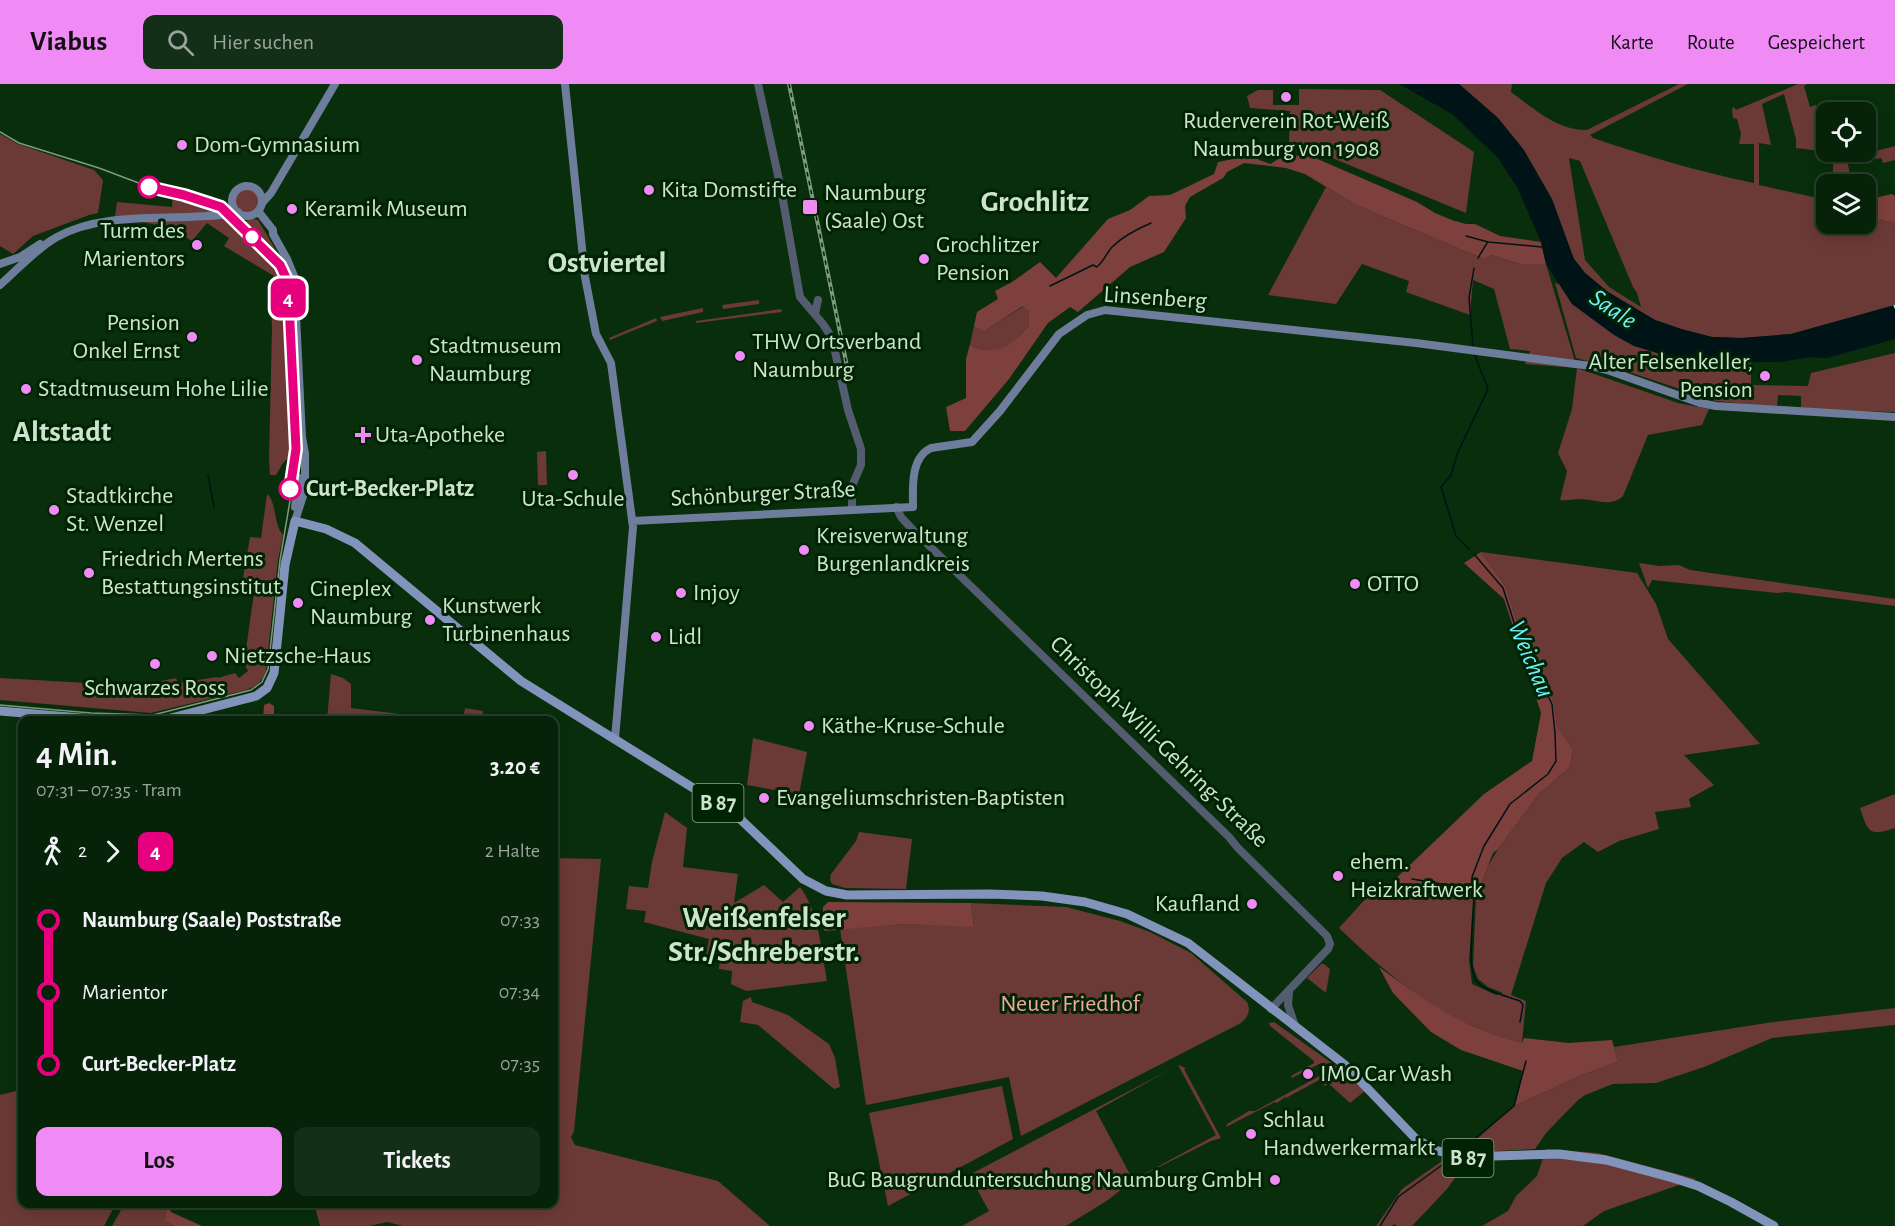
<!DOCTYPE html>
<html lang="de">
<meta charset="utf-8">
<style>
:root{--surface:#062209;--page:#142f17;--text:#f1f3f6;--muted:#98a49c;--line:#273f2a;--accent:#f08bf6}
body{margin:0;font-family:"Alegreya Sans",sans-serif;background:var(--page);color:var(--text);height:100vh;display:flex;flex-direction:column;font-size:22px;white-space:nowrap}
*{box-sizing:border-box;margin:0}
p{font-size:20px;color:var(--muted)}
.icon{flex:none;width:33px;height:33px;fill:none;stroke:currentColor;stroke-width:2;stroke-linecap:round;stroke-linejoin:round}
.map{position:relative;flex:1;overflow:hidden}
.panel{position:absolute;left:18px;top:632px;width:540px;height:492px;display:flex;flex-direction:column;background:var(--surface);border-radius:12px;box-shadow:0 3px 15px #0003,0 0 0 2px var(--line)}
.panel>*{flex:none}
.badge{padding:0 12px;border-radius:9px;font-size:21px;line-height:39px}
.controls{position:absolute;left:1816px;top:18px;display:grid;gap:12px}
.controls a{display:grid;place-items:center;width:60px;height:60px;border-radius:12px;background:var(--surface);box-shadow:0 3px 15px #0003,0 0 0 2px var(--line);font-size:30px}
.map>.badge{position:absolute;translate:-50% -50%;box-shadow:0 0 0 3px #fff}
.legs{display:flex;align-items:center;gap:9px;height:66px;padding:0 18px;font-size:20px}
.legs p{margin-inline-start:auto}
.summary{display:flex;align-items:center;justify-content:space-between;height:102px;padding:0 18px}
h1{font-size:33px;font-weight:600;line-height:45px}
.cta{display:flex;gap:12px;margin-top:auto;padding:12px 18px}
.cta a{flex:1;height:69px;border-radius:12px;background:var(--accent);color:#111;font-size:24px;font-weight:600;line-height:69px;text-align:center}
.cta a+a{background:var(--page);color:var(--text)}
ul{padding:0 18px;list-style:none}
li{display:flex;align-items:center;gap:21px;height:72px;font-size:22px}
li i{display:grid;place-items:center;width:9px;height:100%;margin:0 8px;background:currentColor}
li i::after{content:'';width:15px;height:15px;margin:-8px;border:4px solid;border-radius:50%;background:var(--surface)}
li p{margin-inline-start:auto}
li:first-child i{background:linear-gradient(#0000 50%,currentColor 0)}
li:last-child i{background:linear-gradient(currentColor 50%,#0000 0)}
header{display:flex;align-items:center;gap:36px;box-sizing:border-box;height:84px;padding:0 30px;background:var(--accent);color:#111}
header strong{font-size:28px}
nav{display:flex;gap:33px;margin-inline-start:auto;font-size:21px}
.search{width:420px;height:54px;background:var(--page);display:flex;align-items:center;gap:15px;box-sizing:border-box;padding:0 21px;border-radius:12px;color:var(--muted);font-size:22px}
.map>svg:first-child{display:block}
.green{fill:#6b3a36;fill-rule:evenodd}
.forest{fill:#7e403c}
.water{fill:#001316}
.lines{fill:none;stroke-linecap:round;stroke-linejoin:round}
.stream{stroke:#001316;stroke-width:1.5}
.ferry{stroke:#6ceffd;stroke-width:1.5;stroke-dasharray:8 6;stroke-linecap:butt}
.tertiary{stroke:#545d70;stroke-width:8}
.secondary{stroke:#6e7d9b;stroke-width:8}
.primary{stroke:#8294bb;stroke-width:9}
.tram{stroke:#7e9a7f;stroke-width:1.5}
.rail-casing{stroke:#7e9a7f;stroke-width:4}
.rail{stroke:#002403;stroke-width:1.5;stroke-dasharray:4.5;stroke-linecap:butt}
.line-1-casing{stroke:#fff;stroke-width:14}
.line-1{stroke:#e6007e;stroke-width:9}
.poi-dot{fill:#f08bf6;stroke:#002403;stroke-width:2}
.stop-1-dot{fill:#fff;stroke:#e6007e;stroke-width:3}
.labels{text-anchor:middle;dominant-baseline:central;stroke-width:6;stroke-linejoin:round;paint-order:stroke}
.shield{fill:#002403;stroke:#90aa90;stroke-width:1.5}
.shield-label{font-size:22px;font-weight:bold;fill:#cee3cd}
.poi-label{font-size:24px;fill:#cee3cd;stroke:#002403;text-anchor:start}
.street-label{font-size:24px;fill:#cee3cd;stroke:#002403}
.stop-label{font-size:24px;font-weight:bold;fill:#cee3cd;stroke:#002403;text-anchor:start}
.park-label{font-size:24px;fill:#f4a7a0;stroke:#002403}
.water-label{font-size:26px;font-style:italic;fill:#6ceffd;stroke:#002403}
.district-label{font-size:30px;font-weight:bold;fill:#cee3cd;stroke:#002403}
</style>
<header>
<strong>Viabus</strong>
<div class="search"><svg class="icon" aria-label="search" viewBox="0 0 24 24"><circle cx="10" cy="10" r="6"/><path d="M15 15l6 6"/></svg>Hier suchen</div>
<nav><a>Karte</a><a>Route</a><a>Gespeichert</a></nav>
</header>
<div class="map">
<svg width="1895" height="1142" viewBox="0 0 1895 1142">
<rect width="100%" height="100%" fill="#082e0c"/>
<path class="green" d="M1459 0H1512L1511 8C1534 25 1558 47 1587 46L1679 0H1688L1590 51 1593 54C1646 72 1700 88 1754 99V60H1739L1741 50 1737 35 1733 34 1732 25 1734 23 1736 26 1798 0H1807L1804 2 1810 23 1816 21 1827 60V68H1829L1796 64V55L1784 10 1762 20 1771 61 1759 59V101L1827 116V140H1866V133L1895 139V221L1791 250 1742 254 1712 253 1681 245 1655 236 1608 208 1585 189 1574 175 1565 155 1498 34ZM1569 74 1580 77 1633 203 1637 209 1641 223 1609 203 1585 176Z
M1299 5 1380 6 1474 68 1466 129 1303 62 1289 58 1290 27 1250 24 1247 12 1258 6H1273V21H1299Z
M0 50 18 60 94 86 103 96 98 129 89 131 33 152 13 170 0 162Z
M1895 62V76L1883 79 1881 74 1876 75V67Z
M1834 69 1846 71 1852 100H1832Z
M1326 103 1356 121 1484 175 1491 171 1520 180H1546L1577 284 1678 319 1709 325 1702 341 1648 351 1623 412C1610 424 1595 415 1580 415 1573 415 1567 417 1560 416L1567 387 1558 369 1572 325 1577 284 1525 280 1530 267 1510 265 1494 205 1473 196 1470 231 1406 208 1409 197 1362 180 1336 220 1268 211Z
M235 117a12 12 0 1 1 24 0a12 12 0 1 1-24 0Z
M173 110 189 113 218 122 241 142 250 134 258 136 283 178 291 371 283 379 276 391H270L269 374 272 244 270 199 273 198 274 192 224 162 229 154 207 139 192 157 171 144 115 132 117 118 172 123Z
M1555 199 1561 201 1572 220 1707 277 1751 278V301L1808 302 1811 289 1895 269V328L1801 325V312L1778 311 1777 323 1716 317 1629 288 1576 274Z
M759 216V220L723 225 722 221Z
M1024 222 1029 228V242C1017 255 1007 268 988 266 980 265 975 265 970 260L974 242 983 248Z
M703 224V228L662 237 660 233Z
M781 225 782 228 696 239V237Z
M656 234 657 237 610 256 609 254Z
M546 367 547 401H538L537 368Z
M267 410C277 418 273 440 283 451L278 476 266 586C263 597 257 602 246 606L151 629 0 616V594L106 600 146 598 147 600 176 594 178 599 217 593 218 594 235 589 239 594 248 587 244 579 254 509 241 506 250 453 261 454Z
M1481 468 1637 489 1656 520 1668 555 1760 660 1684 671 1714 701 1689 715 1691 723 1655 728 1659 745 1619 757 1598 768 1584 758 1562 774 1546 799 1511 911 1526 917 1522 959C1446 940 1394 897 1339 844L1378 801 1474 818 1469 876 1472 900 1496 911 1503 909 1488 903 1478 895 1473 882 1476 813 1488 782 1498 765 1539 710 1570 683 1573 665 1557 642 1554 619 1522 555 1506 503Z
M1639 479 1660 482 1679 481 1690 486 1895 515V522L1786 508 1777 509 1652 496 1648 504Z
M331 590 343 594 351 600V624L400 630V635L405 636H327Z
M465 624 483 627 482 636H463Z
M753 654 807 668 798 716 786 715V708L747 701Z
M1895 710V744C1869 753 1868 748 1860 724Z
M665 728 687 744 683 783 738 790 734 819 764 801 783 818 800 803C818 826 822 868 827 897L746 907 731 900 732 887 719 885 720 874 706 871 709 855 644 838 646 827 626 825 629 802 648 804 652 778Z
M859 748 912 755 906 805 845 804 832 800 830 796 831 790 856 757Z
M554 774 601 775 574 1047 571 1053 575 1061 718 1097 770 1142H403L387 1138 369 1142H320L314 1119H554Z
M971 819 1066 823 1120 837 1150 848 1191 869 1247 918C1251 927 1248 933 1241 939L1021 1052 1009 993 866 1021 840 845 904 840 974 842Z
M1321 880H1324L1330 885 1326 909 1307 894Z
M751 913 752 918 788 931 829 960 835 974 840 1003 834 1005 758 941 740 938 743 917Z
M1895 924V941L1772 954 1704 983 1656 999 1613 1000 1585 1011 1577 1017 1546 1049 1535 1065 1461 1069 1514 1022 1582 991 1618 978 1614 963 1773 938Z
M1274 938 1343 987 1365 1007 1350 1019 1328 999 1325 1002 1319 996 1286 1014 1285 1013 1277 1019 1275 1018 1226 1043 1227 1040 1249 1027H1255L1325 989 1323 981 1319 980 1292 994 1291 992 1314 979V977L1270 942 1269 939Z
M1178 981 1186 984 1184 985 1221 1054 1211 1057 1133 1096 1108 1116 1066 1142H962L989 1127 969 1091 1171 985 1096 1027 1133 1096 1216 1051Z
M1002 1002 1013 1055 888 1122 869 1029Z
M16 1007 22 1008V1119H116L104 1142H0V1011Z
M1546 1065 1598 1069 1696 1095 1604 1127 1583 1142H1482L1508 1127 1516 1112 1537 1092Z
M1445 1075 1456 1078 1457 1091 1447 1105 1412 1142H1397L1394 1140 1392 1142H1376L1402 1105Z
M125 1119H166L165 1137 174 1142H112Z"/>
<path class="forest" d="M1254 69 1259 76 1271 80C1283 69 1297 71 1313 73L1417 118 1435 129 1452 136 1466 140H1475L1500 152 1541 158 1546 180H1520L1491 171 1484 175 1356 121 1305 90 1286 84 1244 79 1227 88 1223 94 1190 113 1185 122 1186 134 1164 168 1130 183 1078 228 1070 223 1048 239 1009 295 965 347H950L946 323 966 314V275L970 260C975 265 980 265 988 266 1007 267 1017 255 1029 242V228L1023 222 983 248 974 242 977 228 998 215 995 207 1012 198 1040 178 1056 194 1108 135 1130 126 1149 112 1170 111 1214 90 1218 78 1244 73Z
M1892 110 1895 112V139L1866 133V116Z
M1481 468 1506 503 1522 555 1554 619 1557 642 1573 665 1570 683 1539 710 1498 765 1493 769 1474 818 1389 801 1484 710 1532 677 1541 629 1504 515 1464 479Z
M269 619 274 622V636H263L264 621Z
M828 818 971 819 974 843 904 840 825 847 823 844V823Z
M1379 883C1427 918 1463 944 1522 959L1524 954 1569 959 1612 956 1618 978 1582 991 1514 1022 1523 987 1461 966 1431 948 1393 909Z
M166 1119 171 1128 202 1142H174L165 1137Z"/>
<path class="water" d="M1399 0H1459L1498 34 1524 66 1552 115 1574 175 1585 189 1608 208 1655 236 1681 245 1712 253 1742 254 1791 250 1895 221V255L1827 274 1811 273 1779 278H1749L1673 274 1634 262 1614 251 1572 220 1546 180 1541 158 1518 105 1498 74 1452 30Z"/>
<g class="lines">
<path class="stream" d="M1466 152 1488 158 1542 163
M1478 174 1487 159
M1050 202 1093 181 1097 183C1104 177 1106 170 1112 163 1123 152 1137 145 1151 139
M1473 262 1469 214 1474 184
M208 391 214 423
M1469 465 1456 452 1441 403 1451 391 1458 368 1488 305 1474 269
M1412 795 1466 804 1471 803
M1473 805 1472 793 1484 762 1510 720 1548 690 1556 677 1555 649 1552 620 1519 554 1503 504 1474 470
M1474 809C1474 828 1466 885 1477 898 1487 908 1507 912 1520 917L1523 921 1520 938
M1458 1069 1514 1022 1526 977
M1380 1142 1398 1113 1449 1076"/>
<path class="ferry" d="M1894 221 1895 224"/>
<path class="tertiary" d="M758 0 781 105 800 213 823 240 832 254 848 326 861 365V381L852 402V426
M815 230 818 216
M896 423 901 433 912 445 1229 753 1238 764 1327 852 1330 860 1328 865 1271 925
M1289 908 1288 921 1295 942"/>
<path class="secondary" d="M565 0 585 193 596 250 611 279 633 443 615 655
M232 117a15 15 0 1 1 30 0a15 15 0 1 1-30 0Z
M262 119 271 109 335 0
M258 127 273 146V150L287 175 294 192 302 353 305 370V393L303 412 295 437
M0 180 20 173 40 160
M0 201C17 186 37 164 57 153 109 124 180 140 238 128
M295 423 299 394
M632 437 913 423C913 404 910 374 931 364L972 358 1000 327 1059 250 1087 231 1105 226 1416 259 1591 282 1610 287 1700 319 1716 322 1895 333"/>
<path class="primary" d="M0 627 104 636
M163 636 256 612 267 604 274 589 285 481 295 437 326 445 355 459 521 597 735 730 803 795 826 807 847 811 990 810 1042 812 1085 818 1127 830 1188 859 1345 981 1416 1055 1435 1066 1462 1073 1559 1070 1606 1076 1673 1094 1698 1102 1731 1118 1774 1142"/>
<path class="tram" d="M0 48 19 59 99 84 152 104 185 111 218 121 234 134 282 182 288 200 295 365V387L280 476 268 585 262 598 251 606 153 631 91 629 0 621"/>
<defs>
<path id="rail" d="M789 0 849 292"/>
</defs>
<use href="#rail" class="rail-casing"/>
<use href="#rail" class="rail"/>
</g>
<g class="lines">
<defs>
<path id="line-1" d="M149 103 184 111 221 123 280 181 288 198 296 365 290 405"/>
</defs>
<use href="#line-1" class="line-1-casing"/>
<use href="#line-1" class="line-1"/>
</g>
<g class="poi-dot">
<circle cx="1286" cy="13" r="6"/>
<circle cx="182" cy="61" r="6"/>
<circle cx="649" cy="106" r="6"/>
<rect x="802" y="115" width="16" height="16" rx="3"/>
<circle cx="292" cy="125" r="6"/>
<circle cx="197" cy="161" r="6"/>
<circle cx="924" cy="175" r="6"/>
<circle cx="192" cy="253" r="6"/>
<circle cx="740" cy="272" r="6"/>
<circle cx="417" cy="276" r="6"/>
<circle cx="1765" cy="292" r="6"/>
<circle cx="26" cy="305" r="6"/>
<path d="M360 342h6v6h6v6h-6v6h-6v-6h-6v-6h6z"/>
<circle cx="573" cy="391" r="6"/>
<circle cx="54" cy="426" r="6"/>
<circle cx="804" cy="466" r="6"/>
<circle cx="89" cy="489" r="6"/>
<circle cx="1355" cy="500" r="6"/>
<circle cx="681" cy="509" r="6"/>
<circle cx="298" cy="519" r="6"/>
<circle cx="430" cy="536" r="6"/>
<circle cx="656" cy="553" r="6"/>
<circle cx="212" cy="572" r="6"/>
<circle cx="155" cy="580" r="6"/>
<circle cx="809" cy="642" r="6"/>
<circle cx="764" cy="714" r="6"/>
<circle cx="1338" cy="792" r="6"/>
<circle cx="1252" cy="820" r="6"/>
<circle cx="1308" cy="990" r="6"/>
<circle cx="1251" cy="1050" r="6"/>
<circle cx="1275" cy="1096" r="6"/>
</g>
<g class="stop-1-dot">
<circle cx="149" cy="103" r="10"/>
<circle cx="252" cy="153" r="8"/>
<circle cx="290" cy="405" r="10"/>
</g>
<g class="labels">
<g class="shield">
<rect x="692.5" y="700" width="51" height="38" rx="4.5"/>
<rect x="1442.5" y="1055" width="51" height="38" rx="4.5"/>
</g>
<g class="shield-label">
<text x="718" y="719">B 87</text>
<text x="1468" y="1074">B 87</text>
</g>
<g class="poi-label">
<text x="1286" y="37" text-anchor="middle">Ruderverein Rot-Weiß<tspan x="1286" dy="28">Naumburg von 1908</tspan></text>
<text x="194" y="61">Dom-Gymnasium</text>
<text x="661" y="106">Kita Domstifte</text>
<text x="824" y="109">Naumburg<tspan x="824" dy="28">(Saale) Ost</tspan></text>
<text x="304" y="125">Keramik Museum</text>
<text x="185" y="147" text-anchor="end">Turm des<tspan x="185" dy="28">Marientors</tspan></text>
<text x="936" y="161">Grochlitzer<tspan x="936" dy="28">Pension</tspan></text>
<text x="180" y="239" text-anchor="end">Pension<tspan x="180" dy="28">Onkel Ernst</tspan></text>
<text x="752" y="258">THW Ortsverband<tspan x="752" dy="28">Naumburg</tspan></text>
<text x="429" y="262">Stadtmuseum<tspan x="429" dy="28">Naumburg</tspan></text>
<text x="1753" y="278" text-anchor="end">Alter Felsenkeller,<tspan x="1753" dy="28">Pension</tspan></text>
<text x="38" y="305">Stadtmuseum Hohe Lilie</text>
<text x="375" y="351">Uta-Apotheke</text>
<text x="66" y="412">Stadtkirche<tspan x="66" dy="28">St. Wenzel</tspan></text>
<text x="573" y="415" text-anchor="middle">Uta-Schule</text>
<text x="816" y="452">Kreisverwaltung<tspan x="816" dy="28">Burgenlandkreis</tspan></text>
<text x="101" y="475">Friedrich Mertens<tspan x="101" dy="28">Bestattungsinstitut</tspan></text>
<text x="1367" y="500">OTTO</text>
<text x="310" y="505">Cineplex<tspan x="310" dy="28">Naumburg</tspan></text>
<text x="693" y="509">Injoy</text>
<text x="442" y="522">Kunstwerk<tspan x="442" dy="28">Turbinenhaus</tspan></text>
<text x="668" y="553">Lidl</text>
<text x="224" y="572">Nietzsche-Haus</text>
<text x="155" y="604" text-anchor="middle">Schwarzes Ross</text>
<text x="821" y="642">Käthe-Kruse-Schule</text>
<text x="776" y="714">Evangeliumschristen-Baptisten</text>
<text x="1350" y="778">ehem.<tspan x="1350" dy="28">Heizkraftwerk</tspan></text>
<text x="1240" y="820" text-anchor="end">Kaufland</text>
<text x="1320" y="990">IMO Car Wash</text>
<text x="1263" y="1036">Schlau<tspan x="1263" dy="28">Handwerkermarkt</tspan></text>
<text x="1263" y="1096" text-anchor="end">BuG Baugrunduntersuchung Naumburg GmbH</text>
</g>
<g class="street-label">
<text transform="translate(1155 214) rotate(4)">Linsenberg</text>
<text transform="translate(763 410) rotate(-3)">Schönburger Straße</text>
<text transform="translate(1159 658) rotate(44)">Christoph-Willi-Gehring-Straße</text>
</g>
<g class="stop-label">
<text x="306" y="405">Curt-Becker-Platz</text>
</g>
<g class="park-label">
<text x="1070" y="920">Neuer Friedhof</text>
</g>
<g class="water-label">
<text transform="translate(1613 225) rotate(34)">Saale</text>
<text transform="translate(1531 575) rotate(67)">Weichau</text>
</g>
<g class="district-label">
<text x="1035" y="118">Grochlitz</text>
<text x="607" y="179">Ostviertel</text>
<text x="62" y="348">Altstadt</text>
<text x="764" y="834">Weißenfelser<tspan x="764" dy="34">Str./Schreberstr.</tspan></text>
</g>
</g>
</svg>
<div class="controls">
<a><svg class="icon" aria-label="locate" viewBox="0 0 24 24"><circle cx="12" cy="12" r="6"/><path d="M12 2v4M12 18v4M2 12h4M18 12h4"/></svg></a>
<a><svg class="icon" aria-label="layers" viewBox="0 0 24 24"><path d="M12 4l9 5-9 5-9-5zM3 14l9 5 9-5"/></svg></a>
</div>
<b class="badge" style="left:288px;top:214px;background:#e6007e;color:#fff">4</b>
<section class="panel">
<div class="summary"><div><h1>4 Min.</h1><p>07:31 – 07:35 · Tram</p></div><b>3.20 €</b></div>
<div class="legs"><svg class="icon" aria-label="walk" viewBox="0 0 24 24"><circle cx="13" cy="4" r="2"/><path d="M13 8l-2 6 4 7M11 14l-3 7M7 12l3-4h3l4 4"/></svg>2<svg class="icon" aria-label="forward" viewBox="0 0 24 24"><path d="M9 5l7 7-7 7"/></svg><b class="badge" style="background:#e6007e;color:#fff">4</b><p>2 Halte</p></div>
<ul>
<li><i style="color:#e6007e"></i><b>Naumburg (Saale) Poststraße</b><p>07:33</p></li>
<li><i style="color:#e6007e"></i><span>Marientor</span><p>07:34</p></li>
<li><i style="color:#e6007e"></i><b>Curt-Becker-Platz</b><p>07:35</p></li>
</ul>
<div class="cta"><a>Los</a><a>Tickets</a></div>
</section>
</div>
